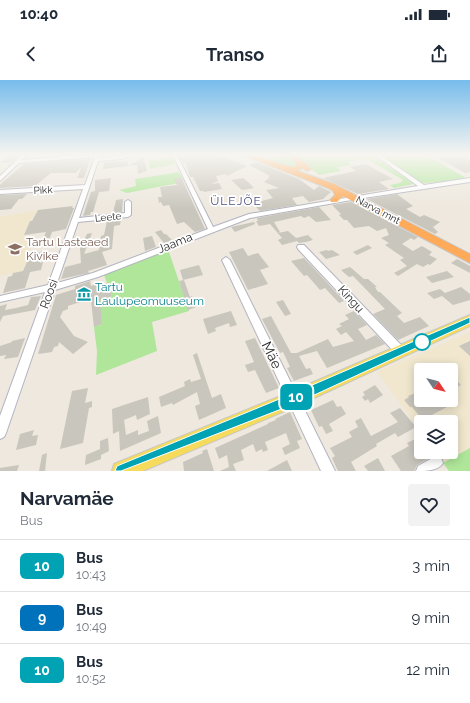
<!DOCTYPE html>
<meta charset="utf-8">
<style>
:root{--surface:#fff;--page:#f2f2f3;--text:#1f2937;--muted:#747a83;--line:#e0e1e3}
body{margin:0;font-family:Raleway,sans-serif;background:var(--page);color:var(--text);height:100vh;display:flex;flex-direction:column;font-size:15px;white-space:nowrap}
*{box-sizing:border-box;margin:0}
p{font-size:13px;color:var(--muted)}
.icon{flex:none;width:22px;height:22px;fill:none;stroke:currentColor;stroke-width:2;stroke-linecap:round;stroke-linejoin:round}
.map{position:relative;height:391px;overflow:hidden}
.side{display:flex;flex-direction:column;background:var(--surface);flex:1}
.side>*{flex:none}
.badge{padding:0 8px;border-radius:6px;font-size:14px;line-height:26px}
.needle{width:26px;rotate:125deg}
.tools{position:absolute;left:414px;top:283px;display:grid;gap:8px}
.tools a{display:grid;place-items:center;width:44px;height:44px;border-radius:4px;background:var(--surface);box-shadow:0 2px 10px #0003;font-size:20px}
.map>.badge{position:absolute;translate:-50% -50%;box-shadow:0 0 0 2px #fff}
.round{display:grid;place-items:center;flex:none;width:42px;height:42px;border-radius:4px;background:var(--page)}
.overview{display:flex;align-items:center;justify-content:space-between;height:68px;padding:0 20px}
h1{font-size:19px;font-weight:700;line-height:30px}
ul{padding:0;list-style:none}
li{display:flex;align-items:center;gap:12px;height:52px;padding:0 20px;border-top:1px solid var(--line)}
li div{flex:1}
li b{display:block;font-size:15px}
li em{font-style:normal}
li .badge{min-width:44px;font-weight:700;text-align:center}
.status{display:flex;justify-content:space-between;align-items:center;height:28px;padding:0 20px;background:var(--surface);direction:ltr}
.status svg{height:11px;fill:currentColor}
header{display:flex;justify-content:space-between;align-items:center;height:52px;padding:0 20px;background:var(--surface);font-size:18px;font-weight:700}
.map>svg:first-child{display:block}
.education{fill:#f0e7ce;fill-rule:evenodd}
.green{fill:#afe69a}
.building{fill:#c9c6bd}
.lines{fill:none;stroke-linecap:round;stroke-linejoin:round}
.minor-casing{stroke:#b2b4c0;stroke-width:2}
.major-casing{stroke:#c8c8c8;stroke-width:2}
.highway-casing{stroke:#c8c8c8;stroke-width:2}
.minor{fill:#fff;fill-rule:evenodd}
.major{fill:#f5da5c;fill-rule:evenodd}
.highway{fill:#ffaa58;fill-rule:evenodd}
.line{fill:#00a3b4;stroke:#fff}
.stop-dot{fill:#fff;stroke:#00a3b4;stroke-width:2}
.labels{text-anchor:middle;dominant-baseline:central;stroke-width:3.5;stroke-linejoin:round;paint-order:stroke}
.far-street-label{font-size:10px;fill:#2c2c2c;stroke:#fff}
.far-quarter-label{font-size:12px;letter-spacing:1px;fill:#4b517f;stroke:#fff}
.education-label{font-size:12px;fill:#785e54;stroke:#fff;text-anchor:start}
.street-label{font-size:12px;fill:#2c2c2c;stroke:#fff}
.culture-label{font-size:12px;fill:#0d838f;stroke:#fff;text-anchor:start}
.near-street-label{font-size:14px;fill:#2c2c2c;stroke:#fff}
</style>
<div class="status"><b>10:40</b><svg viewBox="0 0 49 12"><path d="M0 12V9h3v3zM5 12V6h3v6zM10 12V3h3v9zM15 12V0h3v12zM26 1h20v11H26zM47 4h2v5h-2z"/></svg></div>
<header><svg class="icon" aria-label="back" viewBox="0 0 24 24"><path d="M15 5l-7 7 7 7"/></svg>Transo<svg class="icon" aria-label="share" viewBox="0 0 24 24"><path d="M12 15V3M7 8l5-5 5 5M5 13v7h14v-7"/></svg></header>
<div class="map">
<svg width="470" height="391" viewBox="0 0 470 391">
<rect width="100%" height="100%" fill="#eee8de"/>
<path class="education" d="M37 130 23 153 32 162 29 175 22 191 0 196V137Z
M470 252V368L443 383 435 372H451V342H421V352L377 292ZM421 290H451V320H421Z"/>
<path class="green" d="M277 75 287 76 300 85 295 88 270 81 268 80 271 76Z
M295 75H372L414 104 394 108 390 105 400 103 403 100 367 79 347 82 351 85 337 87 341 91 319 95Z
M384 75 428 76 466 98 445 102 422 103 383 76Z
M172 77 175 84 150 89 148 80Z
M179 92 184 102 127 113 119 110 136 106 135 99Z
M168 169 189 231 152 242 157 271 96 295 97 271 94 247 102 244 97 222 112 216 104 195Z
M470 368V391H449L443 383Z"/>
<path class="building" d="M10 75H20L12 82 1 83Z
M183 75H218L247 86 227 96 226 94 216 96 218 101 211 104 219 103 222 109 204 112 203 111H200L193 97H190L186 83H183L180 77H184Z
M461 75H470V92L465 93 436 77Z
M144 77 147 91 138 94 137 85 103 89 104 82 128 81V86Z
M90 79 84 98H77L81 88H80L76 93H51L35 106 0 108V105L4 101 24 84Z
M256 82 299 99 314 110 319 106 331 112 323 119 309 122 303 116 292 118 297 125 260 131 256 127 260 126 258 122 273 118 266 110 279 108 264 102 269 98 268 97 270 96 249 85Z
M366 84 393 99 379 102 389 109 358 114 323 98 356 91 350 87Z
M181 97 205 149 195 152 184 142 177 144 169 125 163 126 161 122 159 123 158 117H162L160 107 177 105 174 99Z
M111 98 109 111 99 112 93 132H91L90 135 83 136 91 112 95 111V100Z
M243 98 248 102 254 108 242 110 231 100Z
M27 114 22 119H19L11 129 0 130V115Z
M397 114 413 126 406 129 420 137 424 135 440 142 433 147 438 152 435 154 367 119Z
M123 119 122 132 113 133 116 120Z
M351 122 418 157 414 160 411 158 402 164 413 171 422 166 432 172 429 175 437 179 430 185 428 184 423 187 417 184 398 196 394 193 407 186 400 180 404 178 385 165 389 163 381 158 389 155 386 148 377 151 369 146 354 148 347 140H344L339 135 341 134 332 125Z
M73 126 72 128H74L66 149 52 152 49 160 42 161 46 152 24 155 30 141H32L38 130Z
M319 127 331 140 316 142 309 136 304 138 301 136 274 142 280 152 278 153 288 151 296 158 308 155 313 160 306 162 299 163 297 161 282 165 278 160 282 158 270 144 259 146 256 141H258L257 138Z
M121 139 120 145 114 146 112 169 102 172 107 185 88 191 89 193 61 199 65 187 81 183 80 168 87 154 92 153 84 174 99 170 101 156 104 155 107 141Z
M254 142 255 144 235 152 231 147Z
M161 150 164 154H166L172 160 164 163 155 152Z
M152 156 156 167 145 171 143 158Z
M368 165 372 168 357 175 353 172Z
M243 168 248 176 258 173 269 187 260 190 268 204 248 210 229 172Z
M327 170 328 171 332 170 340 175 326 179 319 172Z
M44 171 40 183 43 182 41 190 30 192 25 208 3 213 8 197 12 196 13 193 23 191 31 173H37Z
M304 178 321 196 344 221 339 223 325 208 320 210 307 195 304 196 291 181Z
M457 179 470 186V193L451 183Z
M199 185 203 195 183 200 180 190Z
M350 187 364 199H368L377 207H375L378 212H380L402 233 397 236 404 243 420 237 429 246 398 260 373 234 385 229 353 196 349 197 341 190Z
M447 191 454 197 432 203 426 197Z
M184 200 190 217 192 216 196 227 188 230 179 201Z
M90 201 91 206 99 203 100 206 107 203 112 216 100 221 102 244 94 247 90 212 79 216 80 222 68 226V229L63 231 60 237 74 256 88 262 73 274 59 262 58 266 54 267 52 272 38 274 56 215 75 209V206Z
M461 207 470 214V220L453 225 442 216 434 219 427 213 440 209 445 213Z
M41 216 35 230 3 236 0 242V226L7 224 5 230 16 228 28 225 31 217Z
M283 220 291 234 285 236 276 222Z
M231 231 237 245 230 247 229 243 215 248 216 251 208 254 203 239Z
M354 231 367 245 358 249 366 260 376 255 385 264 327 288 317 271 299 276 306 289 310 288 313 294 294 301 287 288 290 287 283 272 280 273 262 239 271 236 291 273H297L328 259 333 267 354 261 346 252 341 255 336 249 342 246 339 244 349 239 345 235Z
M25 258 18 277 4 279 6 275 0 276V266L12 262V261Z
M255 258 279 308 266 313 255 290 248 292 245 285 254 282 245 261Z
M470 261V276L459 266Z
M197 273 212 318 221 314 226 328 199 340 195 326 200 324 197 312 173 325 172 323 161 327 159 317 185 306 184 302 190 299 191 302 201 299 193 275Z
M451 294 461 305 451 310Z
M375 305 383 315 370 323 368 319 365 321 362 317 365 315 363 312Z
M88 308 85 323 92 321V327L89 328 83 363 60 369 72 311Z
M421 311V320H444L449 326 426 338 424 336 421 338 412 327H410L404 320 409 317 408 316Z
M148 317 150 334 137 340 136 335 124 340 126 355 138 350V355L149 351 147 341 158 336 161 353 120 371 119 351 113 354 112 329Z
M333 320 337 327 341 326 346 334 329 344 333 351 326 354 322 346 319 347 311 330Z
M400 328 416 347 398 357 395 353 376 364 377 366 351 382 356 391H338L332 378 335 376 330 368 352 357 349 352 358 347 355 341 361 338 371 356 398 342 390 333Z
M290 332 302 359 297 361 300 368 285 375 282 368 290 364 286 353 265 362 268 370 263 372 262 369 256 372 253 364 241 370 244 380 233 384 236 391H220L229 387 227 375 219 379 215 368 268 344V343L276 340 275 339Z
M34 350 32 356 38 355 36 365 16 370 20 354Z
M108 358 109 371 101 375V379L85 385 86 375 100 369V361Z
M417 358 421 363V372H433L435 375 417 385 414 391H401L391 376 409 366 407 363Z
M207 369 214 391H184L183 382 203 373 202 371Z
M47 373 45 391H39L42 375Z
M378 378 385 391H368L364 386Z
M287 380 292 391H267Z
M19 385 17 391H0V388Z"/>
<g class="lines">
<defs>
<path id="minor" d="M22 75H26L22 80 58 77 59 75H63L62 76 100 75 99 78 133 75 121 79 98 81 79 138 125 133V122L128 120 131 122V135L128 137 78 142 57 203 93 193 208 149 173 75H177L213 147 249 134 418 106 375 75H380L424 105 470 98V102L357 119 250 138 98 197 55 210 6 353 4 357 0 359V336L45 212 0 222V216L48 205 83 109 0 114V110L85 105 95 77 19 83 0 101V96Z
M298 165H304L405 269 406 272 405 275 401 277 397 275 298 169 297 167Z
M226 177 230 180 335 391H321L222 180Z
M436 376 441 378 443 383C438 391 426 391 416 391L418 386Z"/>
<path id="major" d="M470 235V246L299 325 143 391H112L114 384 288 313Z"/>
<path id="highway" d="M244 75C262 75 277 85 295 87L297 84 293 79 282 75C294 74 302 79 311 89L307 91 302 88 298 91 334 104 470 174V183L343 116 337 122H331L330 120 335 115 333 111 328 108 245 76Z"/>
</defs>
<use href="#minor" class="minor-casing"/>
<use href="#major" class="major-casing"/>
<use href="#highway" class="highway-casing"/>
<use href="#minor" class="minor"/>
<use href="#major" class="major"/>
<use href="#highway" class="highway"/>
</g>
<linearGradient id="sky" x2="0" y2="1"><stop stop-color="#77bcec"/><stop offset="0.58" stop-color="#f7f5f0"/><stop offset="1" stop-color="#f7f5f0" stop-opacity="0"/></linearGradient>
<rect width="470" height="129" fill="url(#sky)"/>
<path class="line" d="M470 237V243L297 323 121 391H115L117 386 289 315Z"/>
<defs>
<symbol id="school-bare" viewBox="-9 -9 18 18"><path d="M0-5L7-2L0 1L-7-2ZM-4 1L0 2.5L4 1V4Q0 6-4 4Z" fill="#8d6e63" stroke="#fff" stroke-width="2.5" paint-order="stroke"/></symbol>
<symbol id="museum-bare" viewBox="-9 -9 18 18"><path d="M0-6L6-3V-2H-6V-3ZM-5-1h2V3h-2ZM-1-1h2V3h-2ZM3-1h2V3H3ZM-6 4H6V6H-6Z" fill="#0f9aa8" stroke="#fff" stroke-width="2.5" paint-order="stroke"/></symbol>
</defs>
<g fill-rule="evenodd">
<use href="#school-bare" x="5" y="159" width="20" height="20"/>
<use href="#museum-bare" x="74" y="204" width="20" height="20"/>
</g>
<circle class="stop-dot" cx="422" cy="262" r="8"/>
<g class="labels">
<g class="far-street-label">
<text transform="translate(43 110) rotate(-3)">Pikk</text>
<text transform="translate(378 130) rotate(28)">Narva mnt</text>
<text transform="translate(108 137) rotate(-6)">Leete</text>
</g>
<g class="far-quarter-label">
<text x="236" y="121">ÜLEJÕE</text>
</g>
<g class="education-label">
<text x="26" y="162">Tartu Lasteaed<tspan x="26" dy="14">Kivike</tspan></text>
</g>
<g class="street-label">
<text transform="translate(175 163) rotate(-22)">Jaama</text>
<text transform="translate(49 214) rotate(-70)">Roosi</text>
<text transform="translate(351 219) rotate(47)">Kingu</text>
</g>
<g class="culture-label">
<text x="95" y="207">Tartu<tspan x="95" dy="14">Laulupeomuuseum</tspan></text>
</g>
<g class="near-street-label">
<text transform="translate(272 275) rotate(64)">Mäe</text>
</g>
</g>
</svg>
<div class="tools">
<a><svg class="needle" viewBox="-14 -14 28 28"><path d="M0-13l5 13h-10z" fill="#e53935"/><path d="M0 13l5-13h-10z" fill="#747a83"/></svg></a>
<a><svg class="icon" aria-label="layers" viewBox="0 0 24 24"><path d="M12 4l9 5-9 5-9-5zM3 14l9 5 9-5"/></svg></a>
</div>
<b class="badge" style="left:296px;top:317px;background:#00a3b4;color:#fff">10</b>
</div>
<section class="side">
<div class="overview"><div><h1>Narvamäe</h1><p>Bus</p></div><a class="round"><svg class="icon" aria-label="heart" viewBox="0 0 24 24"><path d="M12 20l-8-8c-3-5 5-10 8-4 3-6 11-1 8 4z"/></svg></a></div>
<ul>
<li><span class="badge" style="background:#00a3b4;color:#fff">10</span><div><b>Bus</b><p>10:43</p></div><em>3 min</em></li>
<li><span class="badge" style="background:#0072bc;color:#fff">9</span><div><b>Bus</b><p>10:49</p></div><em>9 min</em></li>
<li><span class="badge" style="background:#00a3b4;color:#fff">10</span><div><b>Bus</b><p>10:52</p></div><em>12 min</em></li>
</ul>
</section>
